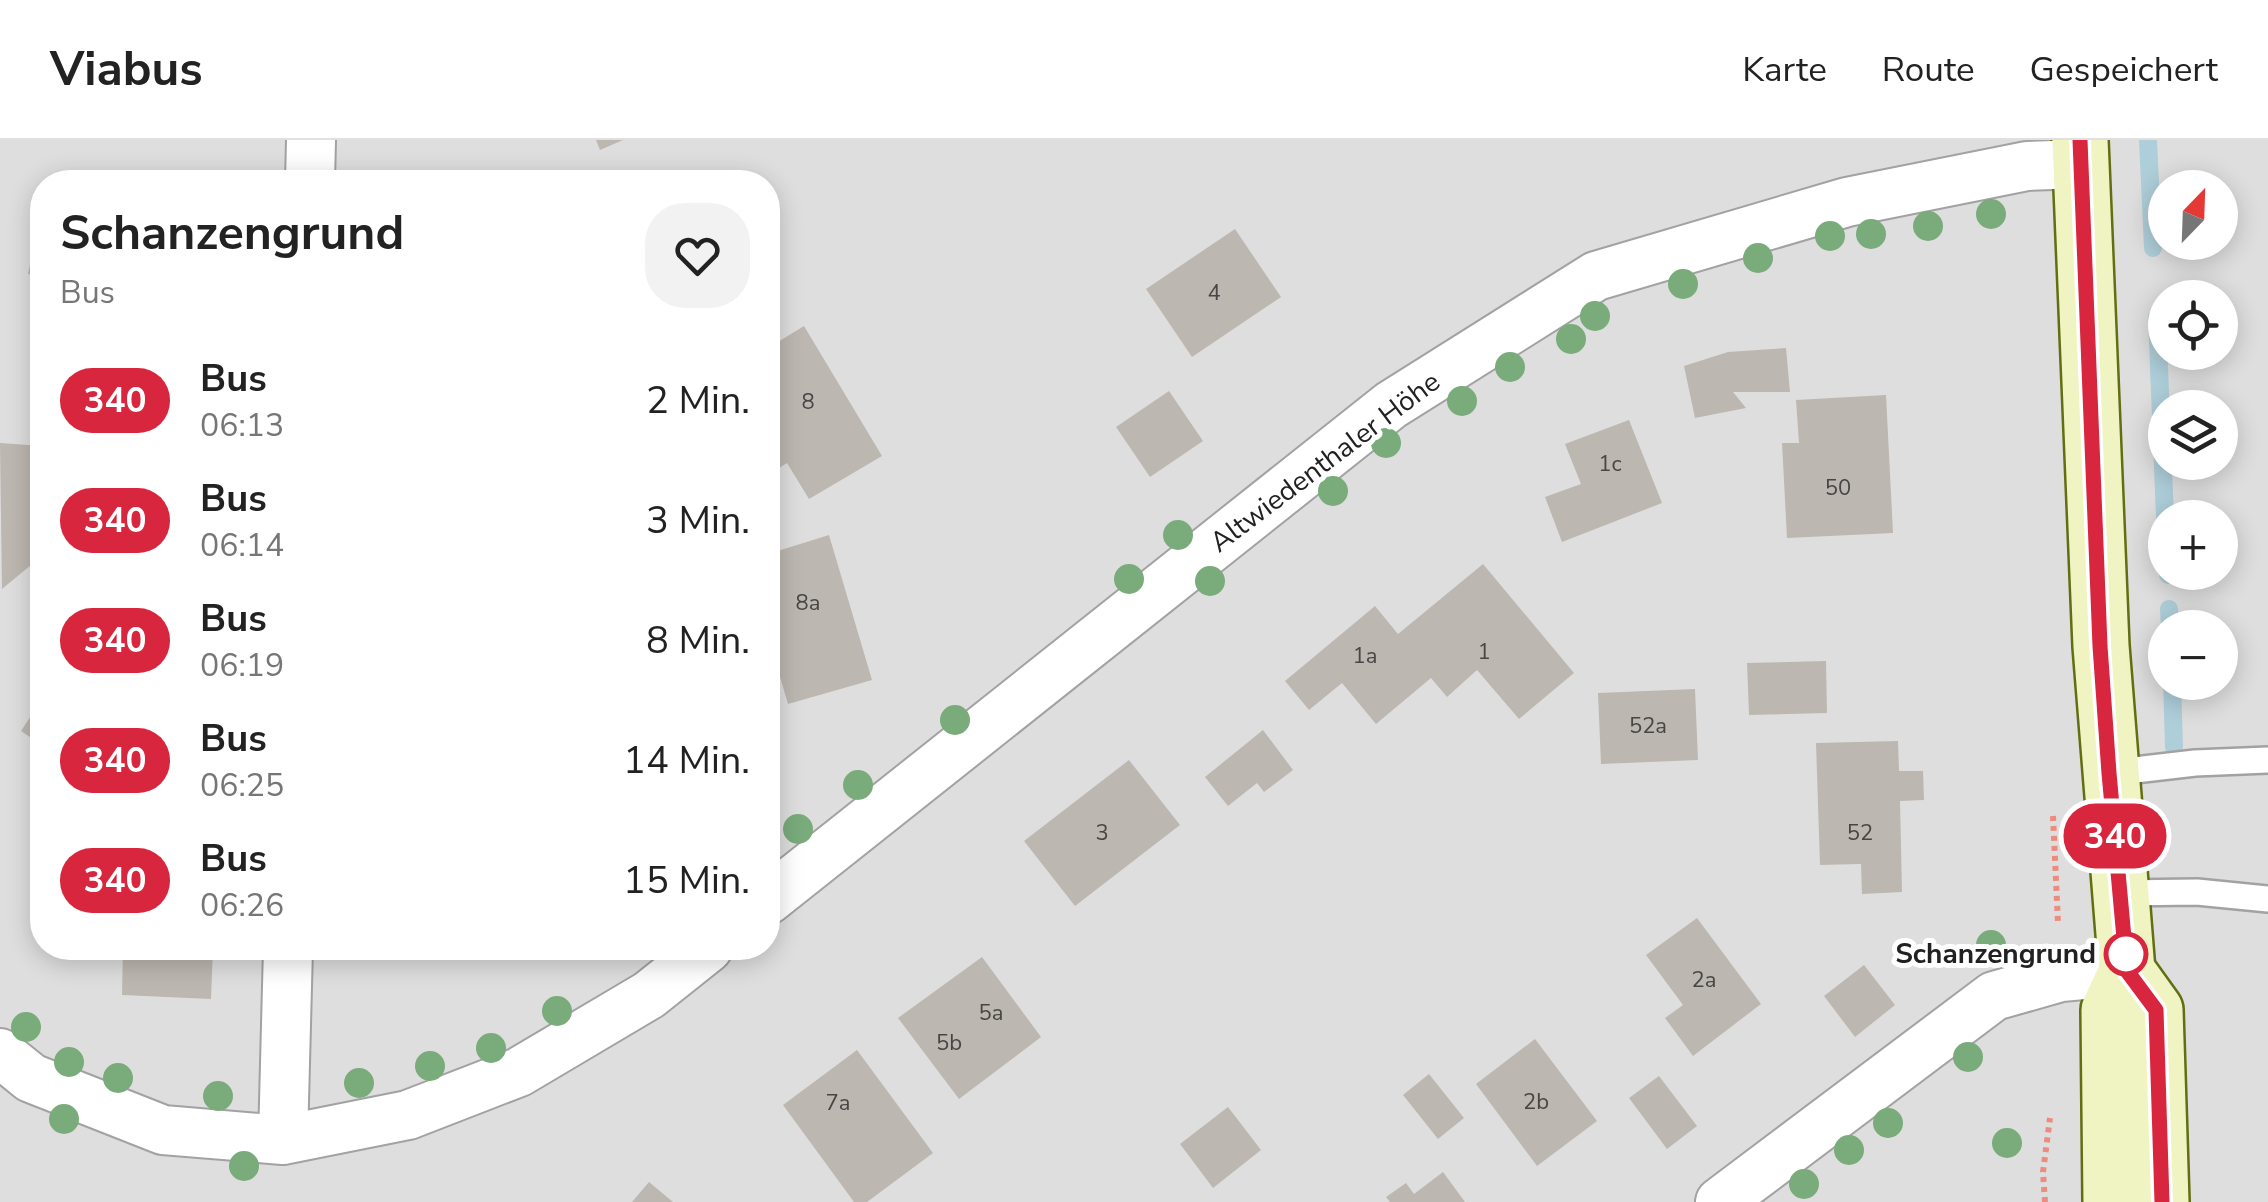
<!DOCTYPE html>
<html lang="de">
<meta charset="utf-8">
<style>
:root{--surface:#fff;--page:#f2f2f2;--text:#222;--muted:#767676;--line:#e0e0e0}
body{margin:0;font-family:"Nunito Sans",sans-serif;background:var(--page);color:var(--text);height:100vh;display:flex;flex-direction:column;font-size:38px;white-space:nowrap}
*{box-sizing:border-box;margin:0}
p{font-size:32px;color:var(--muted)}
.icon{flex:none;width:55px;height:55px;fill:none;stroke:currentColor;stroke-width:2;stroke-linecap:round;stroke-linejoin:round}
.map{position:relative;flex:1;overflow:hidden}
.drawer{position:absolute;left:30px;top:30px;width:750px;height:790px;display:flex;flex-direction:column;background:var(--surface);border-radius:40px;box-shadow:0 5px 25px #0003}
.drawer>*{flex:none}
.badge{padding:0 20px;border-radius:32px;font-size:35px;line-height:65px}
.needle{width:65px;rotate:23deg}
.controls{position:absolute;left:2148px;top:30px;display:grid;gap:20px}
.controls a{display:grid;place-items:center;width:90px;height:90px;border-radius:50%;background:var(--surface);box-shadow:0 5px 25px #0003;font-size:50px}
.map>.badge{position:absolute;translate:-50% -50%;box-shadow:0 0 0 5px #fff}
.round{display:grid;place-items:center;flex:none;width:105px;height:105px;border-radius:40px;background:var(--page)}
.summary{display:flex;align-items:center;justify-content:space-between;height:170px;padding:0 30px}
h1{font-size:48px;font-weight:700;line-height:75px}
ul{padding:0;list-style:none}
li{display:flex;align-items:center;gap:30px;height:120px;padding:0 30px}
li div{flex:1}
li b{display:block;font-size:38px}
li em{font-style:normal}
li .badge{min-width:110px;font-weight:700;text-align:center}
header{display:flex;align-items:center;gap:60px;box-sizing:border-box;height:140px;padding:0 50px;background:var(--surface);border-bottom:2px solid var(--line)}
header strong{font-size:48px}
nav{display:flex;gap:55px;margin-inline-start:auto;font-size:35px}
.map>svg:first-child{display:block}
.residential{fill:#dfdede;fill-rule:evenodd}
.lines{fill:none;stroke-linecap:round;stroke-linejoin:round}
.stream{stroke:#aeced9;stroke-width:18}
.building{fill:#bdb7b1}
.service-casing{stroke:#a2a2a2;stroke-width:30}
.minor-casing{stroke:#a2a2a2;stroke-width:52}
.secondary-casing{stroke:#626e11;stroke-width:60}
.path{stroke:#ec8c7e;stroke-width:6;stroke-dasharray:5 5;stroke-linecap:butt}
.service{stroke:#fff;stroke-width:25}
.minor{stroke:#fff;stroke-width:48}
.secondary{stroke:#f0f4c3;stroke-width:55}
.tree{fill:#79ab7b}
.line-casing{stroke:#fff;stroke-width:22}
.line{stroke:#d7263d;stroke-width:15}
.stop-dot{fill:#fff;stroke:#d7263d;stroke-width:5}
.labels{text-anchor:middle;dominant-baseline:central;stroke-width:10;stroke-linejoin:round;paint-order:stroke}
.number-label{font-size:22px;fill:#484645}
.street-label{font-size:28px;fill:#212121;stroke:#fff}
.stop-label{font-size:28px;font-weight:bold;fill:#212121;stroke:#fff;text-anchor:end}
</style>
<header>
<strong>Viabus</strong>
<nav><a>Karte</a><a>Route</a><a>Gespeichert</a></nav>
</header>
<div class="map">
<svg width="2268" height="1062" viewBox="0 0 2268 1062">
<rect width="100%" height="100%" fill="#f0eee8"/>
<path class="residential" d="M0 0H2268V1062H0ZM42 42H768V808H42ZM2165 48H2220V102H2165ZM2165 158H2220V212H2165ZM2165 268H2220V322H2165ZM2165 378H2220V432H2165ZM2165 488H2220V542H2165Z"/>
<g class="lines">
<path class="stream" d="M2148 0 2153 108
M2157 177 2165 378
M2168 432V435
M2169 469 2170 488
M2172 542 2174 607"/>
</g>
<path class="building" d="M596 0H623L600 10Z
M41 70H42V137L28 134Z
M1235 89 1281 157 1192 217 1146 149Z
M804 186 882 316 809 359 787 323 768 335V208Z
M1786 208 1790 252H1733L1746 268 1695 278 1684 226 1728 212Z
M1169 251 1203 301 1150 337 1116 287Z
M1886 255 1893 393 1787 398 1782 303H1799L1796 260Z
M1629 280 1662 363 1562 402 1545 357 1581 344 1565 304Z
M0 303 42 306V416L2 449Z
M829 395 872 540 788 564 773 513 768 514V414Z
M1483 424 1574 533 1519 579 1477 530 1447 557 1431 538 1376 584 1342 543 1309 570 1285 541 1375 466 1398 494Z
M1826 521 1827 573 1749 575 1747 523Z
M1695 549 1698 620 1601 624 1598 553Z
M42 559V605L21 591Z
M1263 590 1293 630 1264 652 1257 643 1228 666 1205 637Z
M1898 601 1899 631H1923L1924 660 1900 661 1902 752 1862 754 1861 724 1820 725 1816 603Z
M1129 620 1180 685 1075 766 1024 701Z
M1697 778 1761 864 1693 916 1665 878 1683 865 1646 815Z
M123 808H213L211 859 122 855Z
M982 817 1041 897 959 959 898 878Z
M1864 825 1895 865 1855 897 1824 856Z
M1535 899 1597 981 1537 1026 1476 944Z
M857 910 933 1013 867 1062H854L783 965Z
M1429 934 1464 978 1438 999 1403 955Z
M1659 936 1697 986 1667 1009 1629 958Z
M1228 967 1261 1010 1213 1048 1180 1004Z
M1443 1032 1465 1062H1390L1386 1057 1406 1043 1414 1054Z
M649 1042 673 1062H632Z"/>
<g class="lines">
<defs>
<path id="service" d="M2109 633 2195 623 2268 620
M2120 753 2197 752 2268 759"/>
<path id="minor" d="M310 42 311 0
M768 760 1391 265 1596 136 1847 62 2027 26 2081 24
M0 913 31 938 163 990 283 1000 408 975 519 932 649 855 708 808
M283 1000 288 808
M1720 1062 1994 856 2061 837 2127 831"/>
<path id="secondary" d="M2080 0 2101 506 2127 831 2109 870 2111 1062
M2127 831 2155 870 2161 1062"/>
</defs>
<use href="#service" class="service-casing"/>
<use href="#minor" class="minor-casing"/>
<use href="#secondary" class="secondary-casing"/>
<path class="path" d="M2053 676 2058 783
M2045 1062 2043 1032 2050 978"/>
<use href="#service" class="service"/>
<use href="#minor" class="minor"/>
<use href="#secondary" class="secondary"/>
</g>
<g class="tree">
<circle cx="1991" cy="74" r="15"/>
<circle cx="1928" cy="86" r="15"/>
<circle cx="1871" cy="94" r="15"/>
<circle cx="1830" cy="96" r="15"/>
<circle cx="1758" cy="118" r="15"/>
<circle cx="1683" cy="144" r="15"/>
<circle cx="1595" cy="176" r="15"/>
<circle cx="1571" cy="199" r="15"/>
<circle cx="1510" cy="227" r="15"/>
<circle cx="1462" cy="261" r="15"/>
<circle cx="1386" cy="303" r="15"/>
<circle cx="1333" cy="351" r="15"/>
<circle cx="1178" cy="395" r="15"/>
<circle cx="1129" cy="439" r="15"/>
<circle cx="1210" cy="441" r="15"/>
<circle cx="955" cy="580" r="15"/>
<circle cx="858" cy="645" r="15"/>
<circle cx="798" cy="689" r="15"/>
<circle cx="1991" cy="805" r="15"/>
<circle cx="557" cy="871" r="15"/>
<circle cx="26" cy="887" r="15"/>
<circle cx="491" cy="908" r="15"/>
<circle cx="1968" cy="917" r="15"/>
<circle cx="69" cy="922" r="15"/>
<circle cx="430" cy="926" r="15"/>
<circle cx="118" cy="938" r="15"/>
<circle cx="359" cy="943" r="15"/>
<circle cx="218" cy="956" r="15"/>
<circle cx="64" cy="979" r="15"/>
<circle cx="1888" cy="983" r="15"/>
<circle cx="2007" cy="1003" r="15"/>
<circle cx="1849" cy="1010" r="15"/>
<circle cx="244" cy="1026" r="15"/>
<circle cx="1804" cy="1044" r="15"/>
</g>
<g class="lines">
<defs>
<path id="line" d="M2080 0 2100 506 2109 633 2127 831 2156 870 2162 1062"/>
</defs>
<use href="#line" class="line-casing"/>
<use href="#line" class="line"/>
</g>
<circle class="stop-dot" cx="2126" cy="814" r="20"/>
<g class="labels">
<g class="number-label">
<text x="1214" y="153">4</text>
<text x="808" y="262">8</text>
<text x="1610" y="324">1c</text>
<text x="1838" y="348">50</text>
<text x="808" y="463">8a</text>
<text x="1484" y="512">1</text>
<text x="1365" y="516">1a</text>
<text x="1648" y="586">52a</text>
<text x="1102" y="693">3</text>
<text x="1860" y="693">52</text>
<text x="1704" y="840">2a</text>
<text x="991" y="873">5a</text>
<text x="949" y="903">5b</text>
<text x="1536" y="962">2b</text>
<text x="838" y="963">7a</text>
</g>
<g class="street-label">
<text transform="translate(1325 322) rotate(-37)">Altwiedenthaler Höhe</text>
</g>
<g class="stop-label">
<text x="2096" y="814">Schanzengrund</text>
</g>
</g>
</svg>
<div class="controls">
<a><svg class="needle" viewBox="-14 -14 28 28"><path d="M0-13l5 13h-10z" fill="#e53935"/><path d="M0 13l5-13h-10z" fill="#767676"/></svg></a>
<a><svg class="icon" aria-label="locate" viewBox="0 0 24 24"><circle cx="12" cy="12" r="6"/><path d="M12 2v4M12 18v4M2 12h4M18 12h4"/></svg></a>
<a><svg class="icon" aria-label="layers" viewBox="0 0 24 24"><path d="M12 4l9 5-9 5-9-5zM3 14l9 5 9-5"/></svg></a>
<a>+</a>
<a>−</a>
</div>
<b class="badge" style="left:2115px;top:696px;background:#d7263d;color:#fff">340</b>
<section class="drawer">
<div class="summary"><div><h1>Schanzengrund</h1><p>Bus</p></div><a class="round"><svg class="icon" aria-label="heart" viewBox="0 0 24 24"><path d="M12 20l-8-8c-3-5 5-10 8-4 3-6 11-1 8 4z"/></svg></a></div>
<ul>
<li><span class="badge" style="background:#d7263d;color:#fff">340</span><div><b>Bus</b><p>06:13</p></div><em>2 Min.</em></li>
<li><span class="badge" style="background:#d7263d;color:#fff">340</span><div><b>Bus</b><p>06:14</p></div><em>3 Min.</em></li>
<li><span class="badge" style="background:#d7263d;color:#fff">340</span><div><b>Bus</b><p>06:19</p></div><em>8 Min.</em></li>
<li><span class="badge" style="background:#d7263d;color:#fff">340</span><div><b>Bus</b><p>06:25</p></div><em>14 Min.</em></li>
<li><span class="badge" style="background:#d7263d;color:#fff">340</span><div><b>Bus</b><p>06:26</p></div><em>15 Min.</em></li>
</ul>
</section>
</div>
